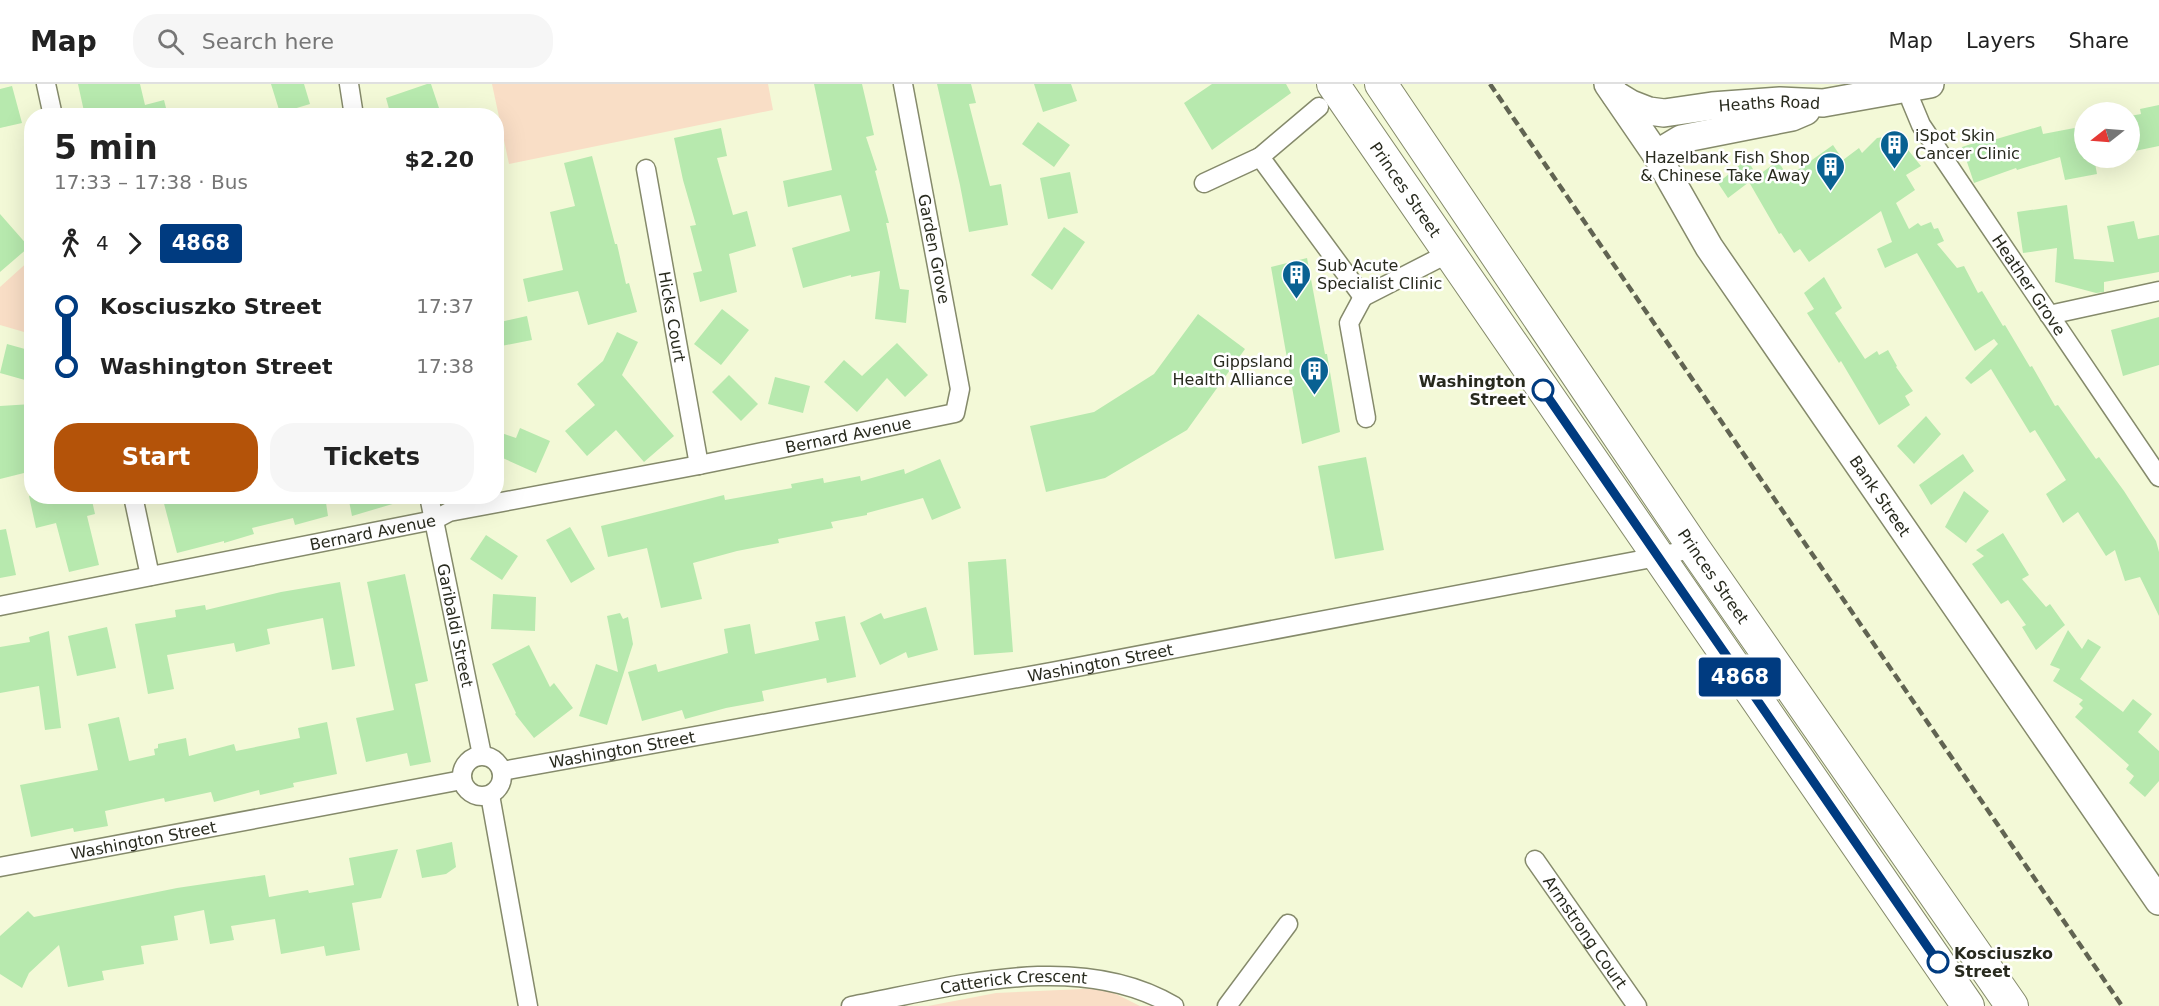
<!DOCTYPE html>
<meta charset="utf-8">
<style>
:root{--surface:#fff;--page:#f6f6f6;--text:#222;--muted:#767676;--line:#e0e0e0;--accent:#b45309}
body{margin:0;font-family:"DejaVu Sans",sans-serif;background:var(--page);color:var(--text);height:100vh;display:flex;flex-direction:column;font-size:22px;white-space:nowrap}
*{box-sizing:border-box;margin:0}
p{font-size:20px;color:var(--muted)}
.icon{flex:none;width:33px;height:33px;fill:none;stroke:currentColor;stroke-width:2;stroke-linecap:round;stroke-linejoin:round}
.map{position:relative;flex:1;overflow:hidden}
.side{position:absolute;left:24px;top:24px;width:480px;height:396px;display:flex;flex-direction:column;background:var(--surface);border-radius:24px;box-shadow:0 6px 24px #0002}
.side>*{flex:none}
.badge{padding:0 12px;border-radius:4px;font-size:21px;line-height:39px}
.needle{width:39px;rotate:253deg}
.tools{position:absolute;left:2074px;top:18px;display:grid;gap:12px}
.tools a{display:grid;place-items:center;width:66px;height:66px;border-radius:50%;background:var(--surface);box-shadow:0 6px 24px #0002;font-size:30px}
.map>.badge{position:absolute;translate:-50% -50%;box-shadow:0 0 0 3px #fff}
.legs{display:flex;align-items:center;gap:9px;height:66px;padding:0 30px;font-size:20px}
.legs p{margin-inline-start:auto}
.summary{display:flex;align-items:center;justify-content:space-between;height:102px;padding:0 30px}
h1{font-size:33px;font-weight:700;line-height:45px}
.primary-button{display:flex;gap:12px;margin-top:auto;padding:12px 30px}
.primary-button a{flex:1;height:69px;border-radius:24px;background:var(--accent);color:#fff;font-size:24px;font-weight:700;line-height:69px;text-align:center}
.primary-button a+a{background:var(--page);color:var(--text)}
ul{padding:0 30px;list-style:none}
li{display:flex;align-items:center;gap:21px;height:60px;font-size:22px}
li i{display:grid;place-items:center;width:9px;height:100%;margin:0 8px;background:currentColor}
li i::after{content:'';width:15px;height:15px;margin:-8px;border:4px solid;border-radius:50%;background:var(--surface)}
li p{margin-inline-start:auto}
li:first-child i{background:linear-gradient(#0000 50%,currentColor 0)}
li:last-child i{background:linear-gradient(currentColor 50%,#0000 0)}
header{display:flex;align-items:center;gap:36px;box-sizing:border-box;height:84px;padding:0 30px;background:var(--surface);border-bottom:2px solid var(--line)}
header strong{font-size:28px}
nav{display:flex;gap:33px;margin-inline-start:auto;font-size:21px}
.search{width:420px;height:54px;background:var(--page);display:flex;align-items:center;gap:15px;box-sizing:border-box;padding:0 21px;border-radius:24px;color:var(--muted);font-size:22px}
.map>svg:first-child{display:block}
.green{fill:#f9dec6}
.building{fill:#b7e9ae}
.lines{fill:none;stroke-linecap:round;stroke-linejoin:round}
.minor-casing{stroke:#858a6b;stroke-width:21}
.secondary-casing{stroke:#858a6b;stroke-width:30}
.trunk-casing{stroke:#858a6b;stroke-width:34}
.minor{stroke:#fff;stroke-width:18}
.secondary{stroke:#fff;stroke-width:27}
.trunk{stroke:#fff;stroke-width:32}
.rail{stroke:#616452;stroke-width:4.5;stroke-dasharray:9 4.5;stroke-linecap:butt}
.line-1-casing{stroke:#fff;stroke-width:14}
.line-1{stroke:#003b80;stroke-width:9}
.stop-1-dot{fill:#fff;stroke:#003b80;stroke-width:3}
.labels{text-anchor:middle;dominant-baseline:central;stroke-width:5;stroke-linejoin:round;paint-order:stroke}
.street-label{font-size:16px;fill:#282a1e;stroke:#fff}
.poi-label{font-size:16px;fill:#282a1e;stroke:#fff;text-anchor:start}
.stop-label{font-size:16px;font-weight:bold;fill:#282a1e;stroke:#fff;text-anchor:end}
</style>
<header>
<strong>Map</strong>
<div class="search"><svg class="icon" aria-label="search" viewBox="0 0 24 24"><circle cx="10" cy="10" r="6"/><path d="M15 15l6 6"/></svg>Search here</div>
<nav><a>Map</a><a>Layers</a><a>Share</a></nav>
</header>
<div class="map">
<svg width="2159" height="922" viewBox="0 0 2159 922">
<rect width="100%" height="100%" fill="#f3f9d7"/>
<path class="green" d="M492 0H768L773 26 509 80Z
M31 175V250L0 241V203Z
M1104 904 1140 922H928L996 909Z"/>
<path class="building" d="M78 0H140L145 21 164 16 168 32H85Z
M271 0H304L310 20 280 29Z
M427 0H431L440 27 425 32H391L386 14Z
M814 0H862L874 51 866 53 877 86 875 87 889 139H886L900 205 909 206 906 239 875 235 880 187 851 193V191L803 204 792 164 850 147 841 111 788 123 783 97 832 86Z
M937 0H971L976 19 969 20 990 102 1001 100 1008 141 969 148 960 101Z
M1034 0H1071L1077 17 1043 28Z
M1212 0H1286L1291 9 1212 66 1184 19Z
M12 2 22 39 0 44V5Z
M2159 21V62L2130 68V32L2141 30 2140 25Z
M1038 38 1070 61 1054 83 1022 60Z
M2041 42 2043 50 2085 42V74H2094L2097 90 2065 96 2060 73 2017 86 2016 84 1974 99 1962 63 1992 53 1993 56Z
M721 44 727 72 717 74 733 131 747 127 756 162 729 170 737 208 700 218 693 189 702 187 690 142 696 141 683 96 674 54Z
M1896 51 1921 82 1906 91 1915 106 1896 119 1909 145 1918 139 1921 142 1931 138 1934 145 1938 144 1944 157 1937 160 1957 184 1964 182 1978 209 1982 207 2003 242 2005 241 2030 283 2032 282 2055 322 2058 321 2096 375 2099 373 2124 407 2156 457 2159 468V532L2140 493 2125 497 2115 466 2106 472 2078 428 2063 439 2046 410 2066 396 2035 346 2030 349 1991 285 1971 300 1965 294 1998 260 1994 255 1975 267 1917 169 1885 184 1877 165 1892 158 1881 127 1809 178 1800 165 1794 169 1781 149 1779 150 1749 98 1778 77 1788 93 1833 61 1843 76 1859 64 1862 69 1877 54Z
M592 72 615 160H617L626 200 629 199 637 228 588 241 578 207 528 218 523 195 563 186 550 128 575 122 564 79Z
M1747 75 1757 92 1728 114 1718 99Z
M1070 88 1078 129 1048 135 1040 94Z
M2067 121 2074 175 2114 178 2107 142 2134 137 2138 155 2159 151V188L2104 198V208L2096 209 2055 198 2057 164 2023 169 2017 128Z
M0 130 29 163 0 188Z
M1064 143 1085 158 1052 206 1031 191Z
M1307 174 1325 270H1327L1340 348 1302 360 1271 183Z
M1824 193 1842 224 1835 229 1865 275 1877 267 1879 271 1888 266 1897 282 1896 283 1913 307 1905 312 1910 321 1879 341 1841 277 1839 279 1807 229 1814 225 1804 209Z
M722 225 749 246 721 281 694 260Z
M1198 230 1245 265 1187 346 1105 394 1046 408 1030 342 1094 328 1154 290Z
M527 232 532 256 496 263V239Z
M2159 233V281L2123 292 2111 246Z
M617 248 638 258 622 291 674 352 644 378 616 346 587 372 565 347 595 321 577 300 603 277Z
M897 259 928 291 905 313 887 294 857 328 824 298 844 276 862 292Z
M7 260 32 267V298L0 289Z
M729 291 758 320 741 337 712 308Z
M775 293 810 302 803 329 768 320Z
M32 320V387L0 395V322Z
M1926 332 1941 350 1914 380 1897 362Z
M520 344 550 357 536 389 496 371V347L516 354Z
M1963 370 1974 387 1931 421 1919 401Z
M1366 373 1384 466 1335 475 1318 382Z
M940 375 961 424 932 436 923 414 867 429V431L831 438 833 444 778 455 779 459 737 467 693 479 702 515 661 524 647 464 608 473 601 442 724 411 725 416 792 404 791 400 823 394 824 399 860 392 861 397 904 385 905 390Z
M1964 407 1989 427 1966 459 1945 443Z
M29 412H91L95 430 87 432 99 481 69 488 56 439 36 444Z
M162 412H325L328 432 295 441 293 434 252 444 254 450 224 459V457L177 469Z
M348 412H406V416L352 432Z
M570 443 595 485 571 499 546 456Z
M6 445 16 491 0 494V446Z
M2003 449 2029 491 2022 495 2046 523 2050 520 2065 541 2036 566 2022 543 2026 541 2008 516 2001 520 1972 480 1984 472 1976 466Z
M486 451 518 472 502 496 470 475Z
M1006 475 1013 568 974 571 968 478Z
M405 490 428 597 415 600 431 678 410 682 407 669 366 678 356 634 394 626 367 498Z
M340 498 355 582 332 586 323 534 267 545 270 560 236 568 234 559 167 571 174 605 148 610 135 540 176 533 175 526 205 521 206 526 281 508Z
M493 510 536 513 535 547 491 545Z
M926 523 938 566 908 574 906 568 880 581 860 539 881 529 884 535Z
M620 529 623 535 628 533 633 560 607 641 579 632 596 580 618 588 607 532Z
M845 532 856 593 827 599 826 594 762 607 764 617 726 624 685 635 682 626 642 637 628 588 656 580 658 588 728 569 724 545 750 540 755 570 819 556 815 538Z
M107 543 116 584 77 592 68 552Z
M2068 546 2082 565 2088 555 2101 563 2080 595 2123 628 2133 615 2152 630 2138 648 2159 667V697L2145 713 2129 699 2134 692 2126 685 2129 681 2075 633 2083 624 2079 620 2083 616 2053 597 2060 585 2050 581Z
M49 547 61 644 45 646 39 602 0 609V563L30 558 29 553Z
M529 561 550 603 554 599 573 624 534 654 515 630 516 629 492 580Z
M119 633 129 677 155 671 154 665 158 664V660L186 654 189 672 234 660 236 667 300 654 298 644 327 638 337 690 293 699 294 703 260 711 259 706 214 718 211 708 165 718 164 714 105 727 108 742 74 748 73 744 31 753 20 701 98 686 88 640Z
M452 758 456 783 446 790 422 794 416 766Z
M398 765 381 814 352 819 360 866 326 872 324 862 281 870 275 835 231 842 234 856 210 860 204 826 174 832 178 856 141 862 144 880 102 887 104 896 68 903 59 861 29 889 22 904 0 890V852L28 827 34 833 177 804 265 791 269 813 308 806 309 809 354 801 349 774Z"/>
<g class="lines">
<defs>
<g id="minor">
<path d="M46 0 53 32"/>
<path d="M349 0 354 32"/>
<path id="s1" d="M1910 0 1911 17 1921 41 2159 393"/>
<path d="M1260 73 1319 23"/>
<path id="s2" d="M646 85 699 381"/>
<path d="M1204 99 1260 73 1363 213 1449 169"/>
<path d="M1363 213 1349 239 1366 334"/>
<path d="M2049 231 2159 207"/>
<path d="M133 412 150 492"/>
<path id="s3" d="M429 412 482 671"/>
<path id="s4" d="M0 522 434 436 449 428 699 381 955 329 960 305 903 0"/>
<circle cx="482" cy="692" r="20"/>
<path id="s5" d="M502 687 1051 588 1657 473 1694 464"/>
<path d="M490 711 528 922"/>
<path id="s6" d="M1535 776 1637 922"/>
<path id="s7" d="M0 783 462 696"/>
<path id="s8" d="M851 922C953 903 1078 865 1174 922"/>
<path d="M1227 922 1288 840"/>
</g>
<g id="secondary">
<path id="s9" d="M1608 0 1656 70 1709 163 2159 817"/>
<path id="s10" d="M1616 11 1631 20 1649 27 1664 29 1712 22 1780 17 1823 19 1930 0"/>
<path d="M1656 70 1681 55 1792 33 1806 27"/>
</g>
<g id="trunk">
<path id="s11" d="M1333 0 1968 922"/>
<path id="s12" d="M1381 0 1694 464 2012 922"/>
</g>
</defs>
<use href="#minor" class="minor-casing"/>
<use href="#secondary" class="secondary-casing"/>
<use href="#trunk" class="trunk-casing"/>
<use href="#minor" class="minor"/>
<use href="#secondary" class="secondary"/>
<use href="#trunk" class="trunk"/>
<path class="rail" d="M1490 0 2122 922"/>
</g>
<g class="lines">
<defs>
<path id="line-1" d="M1543 306 1938 878"/>
</defs>
<use href="#line-1" class="line-1-casing"/>
<use href="#line-1" class="line-1"/>
</g>
<defs>
<symbol id="building-pin" viewBox="-11 -11 22 30"><path d="M0 17L-7.5 6A9.5 9.5 0 1 1 7.5 6Z" fill="#096192" stroke="#fff"/><path d="M-4-6H4V6H1V3H-1V6H-4ZM-2.5-4.3h1.7v1.8h-1.7ZM.8-4.3h1.7v1.8H.8ZM-2.5-1h1.7V.8h-1.7ZM.8-1h1.7V.8H.8Z" fill="#fff"/></symbol>
</defs>
<g fill-rule="evenodd">
<use href="#building-pin" x="1878" y="44" width="33" height="45"/>
<use href="#building-pin" x="1814" y="66" width="33" height="45"/>
<use href="#building-pin" x="1280" y="174" width="33" height="45"/>
<use href="#building-pin" x="1298" y="270" width="33" height="45"/>
</g>
<g class="stop-1-dot">
<circle cx="1543" cy="306" r="10"/>
<circle cx="1938" cy="878" r="10"/>
</g>
<g class="labels">
<g class="street-label">
<text stroke="none"><textPath href="#s10" startOffset="158">Heaths Road</textPath></text>
<text stroke="none"><textPath href="#s11" startOffset="128">Princes Street</textPath></text>
<text transform="translate(934 165) rotate(79)">Garden Grove</text>
<text stroke="none"><textPath href="#s1" startOffset="236">Heather Grove</textPath></text>
<text stroke="none"><textPath href="#s2" startOffset="150">Hicks Court</textPath></text>
<text stroke="none"><textPath href="#s4" startOffset="866">Bernard Avenue</textPath></text>
<text stroke="none"><textPath href="#s9" startOffset="494">Bank Street</textPath></text>
<text stroke="none"><textPath href="#s4" startOffset="380">Bernard Avenue</textPath></text>
<text stroke="none"><textPath href="#s12" startOffset="594">Princes Street</textPath></text>
<text stroke="none"><textPath href="#s3" startOffset="132">Garibaldi Street</textPath></text>
<text stroke="none"><textPath href="#s5" startOffset="608">Washington Street</textPath></text>
<text stroke="none"><textPath href="#s5" startOffset="122">Washington Street</textPath></text>
<text stroke="none"><textPath href="#s7" startOffset="146">Washington Street</textPath></text>
<text stroke="none"><textPath href="#s6" startOffset="88">Armstrong Court</textPath></text>
<text stroke="none"><textPath href="#s8" startOffset="165">Catterick Crescent</textPath></text>
</g>
<g class="poi-label">
<text x="1915" y="51">iSpot Skin<tspan x="1915" dy="18">Cancer Clinic</tspan></text>
<text x="1810" y="73" text-anchor="end">Hazelbank Fish Shop<tspan x="1810" dy="18">&amp; Chinese Take Away</tspan></text>
<text x="1317" y="181">Sub Acute<tspan x="1317" dy="18">Specialist Clinic</tspan></text>
<text x="1293" y="277" text-anchor="end">Gippsland<tspan x="1293" dy="18">Health Alliance</tspan></text>
</g>
<g class="stop-label">
<text x="1526" y="297">Washington<tspan x="1526" dy="18">Street</tspan></text>
<text x="1954" y="869" text-anchor="start">Kosciuszko<tspan x="1954" dy="18">Street</tspan></text>
</g>
</g>
</svg>
<div class="tools">
<a><svg class="needle" viewBox="-14 -14 28 28"><path d="M0-13l5 13h-10z" fill="#e53935"/><path d="M0 13l5-13h-10z" fill="#767676"/></svg></a>
</div>
<b class="badge" style="left:1740px;top:593px;background:#003b80;color:#fff">4868</b>
<section class="side">
<div class="summary"><div><h1>5 min</h1><p>17:33 – 17:38 · Bus</p></div><b>$2.20</b></div>
<div class="legs"><svg class="icon" aria-label="walk" viewBox="0 0 24 24"><circle cx="13" cy="4" r="2"/><path d="M13 8l-2 6 4 7M11 14l-3 7M7 12l3-4h3l4 4"/></svg>4<svg class="icon" aria-label="forward" viewBox="0 0 24 24"><path d="M9 5l7 7-7 7"/></svg><b class="badge" style="background:#003b80;color:#fff">4868</b></div>
<ul>
<li><i style="color:#003b80"></i><b>Kosciuszko Street</b><p>17:37</p></li>
<li><i style="color:#003b80"></i><b>Washington Street</b><p>17:38</p></li>
</ul>
<div class="primary-button"><a>Start</a><a>Tickets</a></div>
</section>
</div>
